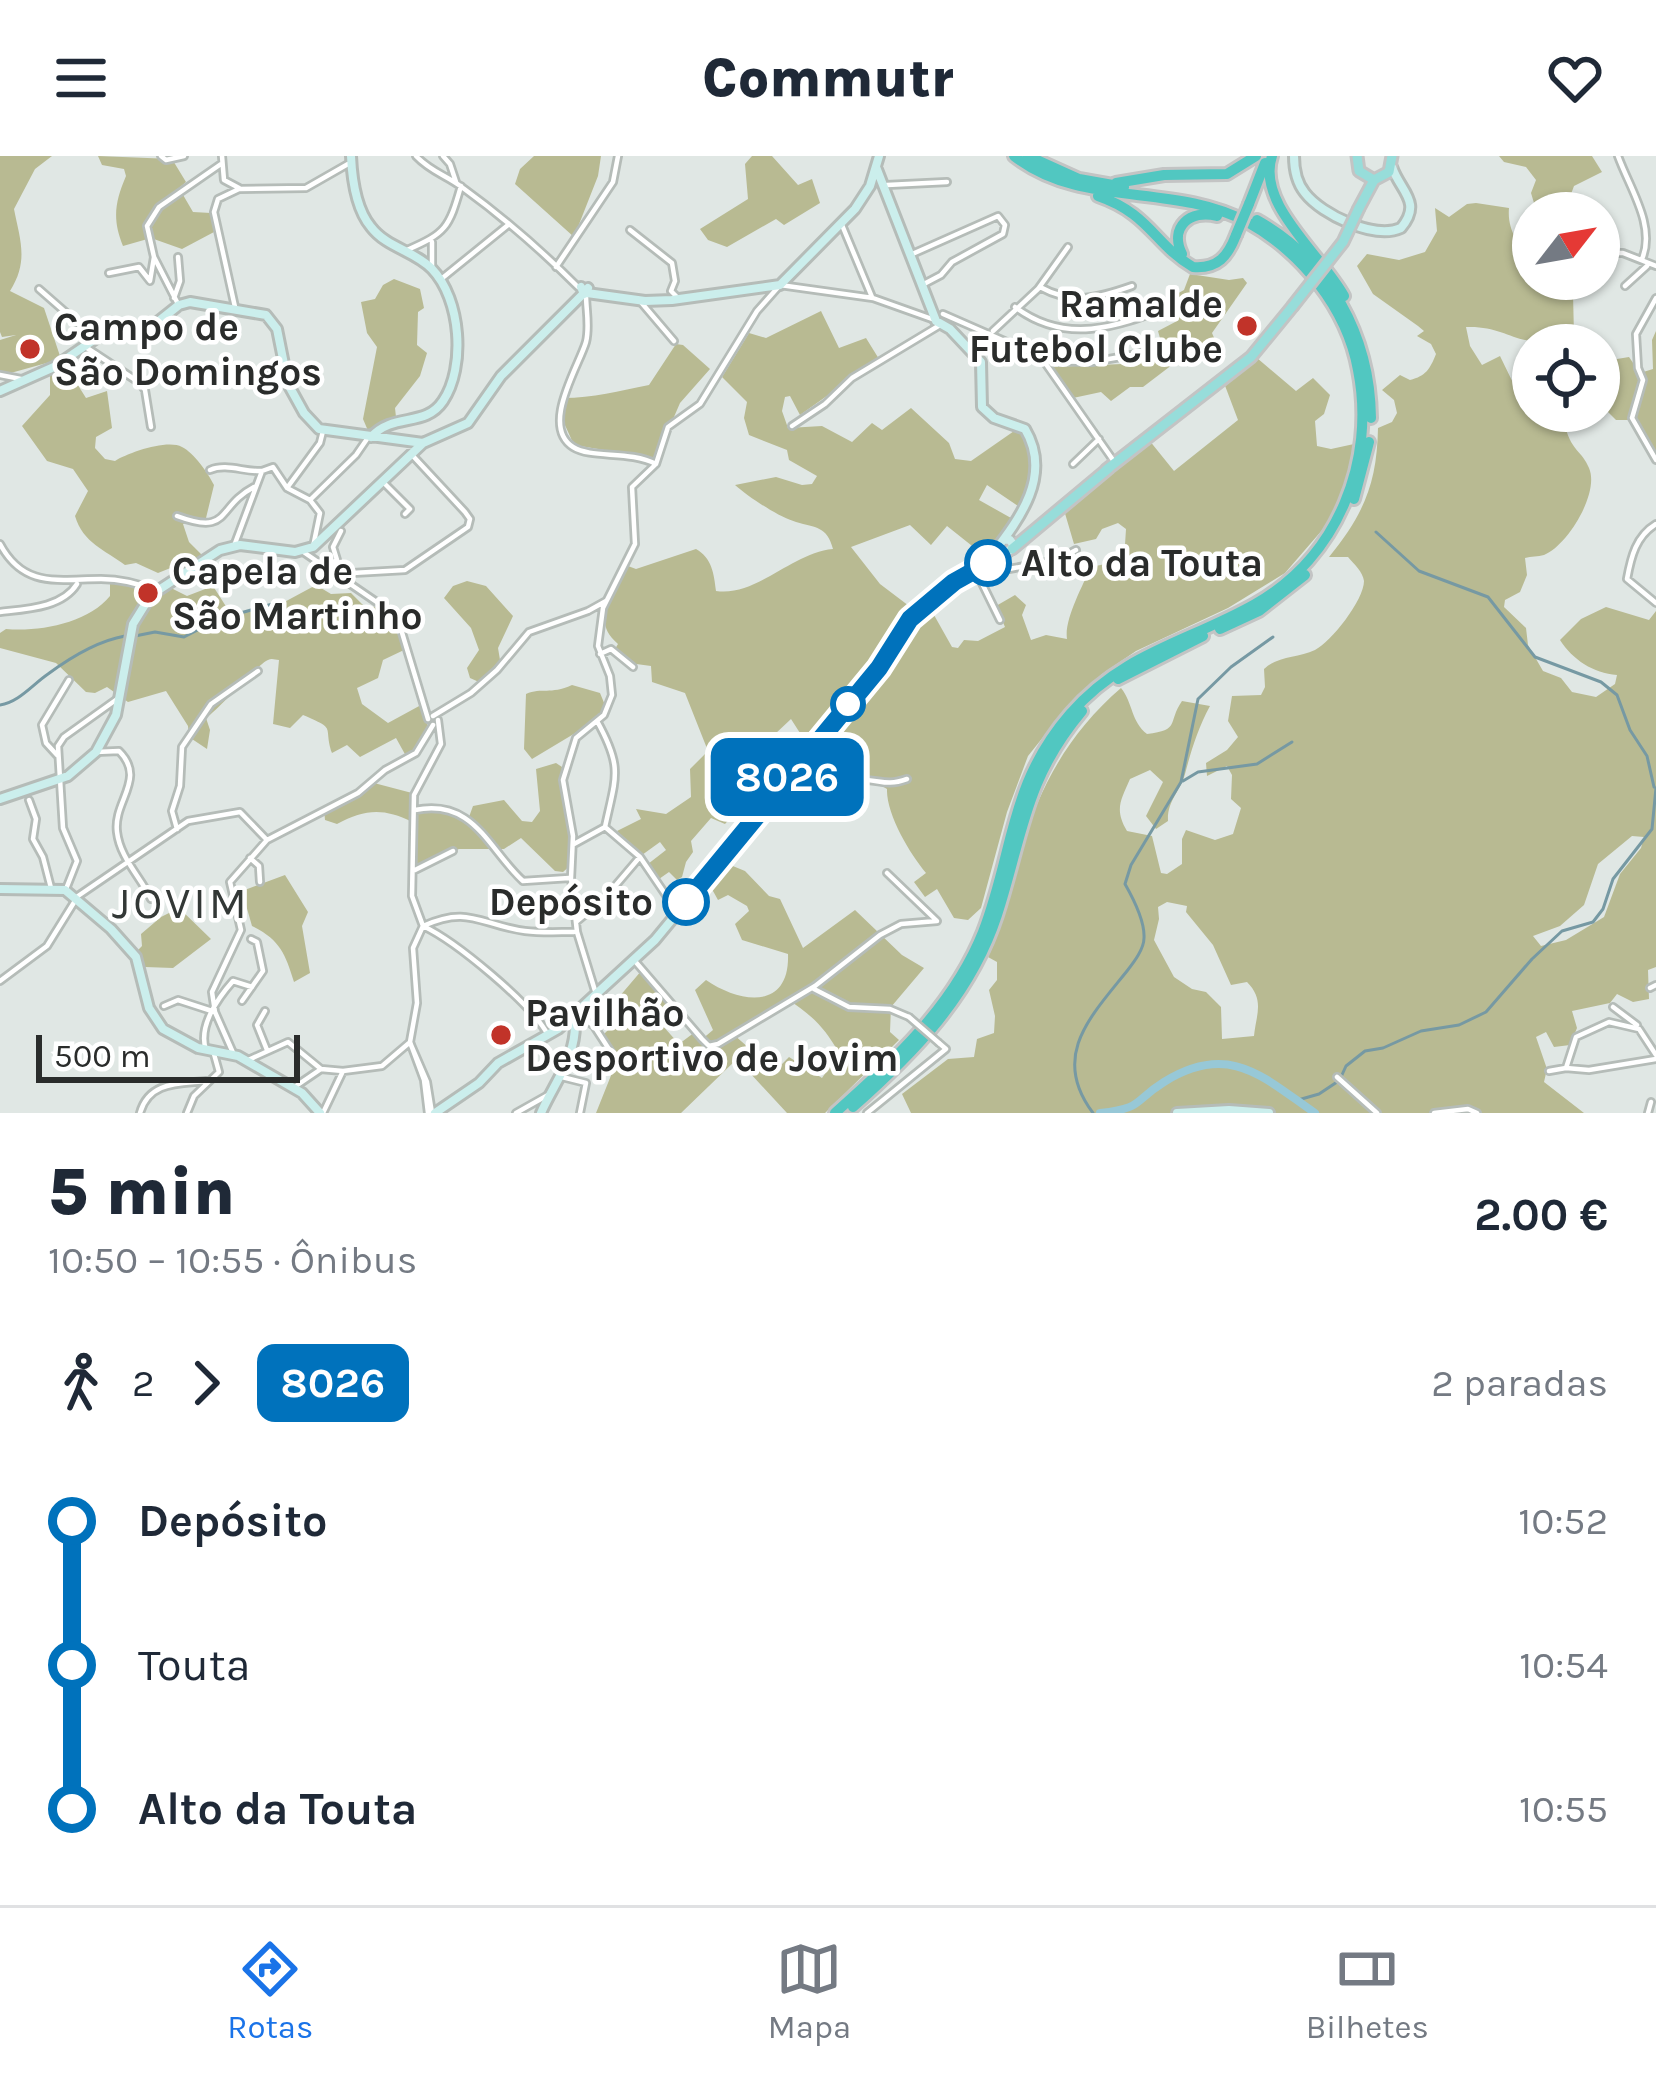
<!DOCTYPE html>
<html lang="pt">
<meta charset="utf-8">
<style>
:root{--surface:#fff;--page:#f2f2f3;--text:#1f2937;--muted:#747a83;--line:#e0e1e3;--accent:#1a73e8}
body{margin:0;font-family:Karla,sans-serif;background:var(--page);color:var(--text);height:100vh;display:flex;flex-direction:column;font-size:45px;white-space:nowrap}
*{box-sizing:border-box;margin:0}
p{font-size:39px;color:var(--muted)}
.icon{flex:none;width:66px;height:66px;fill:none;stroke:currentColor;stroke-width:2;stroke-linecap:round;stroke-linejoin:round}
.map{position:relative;height:957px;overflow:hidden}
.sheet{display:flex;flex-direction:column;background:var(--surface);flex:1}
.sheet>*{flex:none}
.badge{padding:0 24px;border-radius:18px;font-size:42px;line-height:78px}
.needle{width:78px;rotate:59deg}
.buttons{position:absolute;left:1512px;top:36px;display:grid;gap:24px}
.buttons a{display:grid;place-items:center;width:108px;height:108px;border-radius:50%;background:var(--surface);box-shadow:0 3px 9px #0004;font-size:60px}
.scale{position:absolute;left:36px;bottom:30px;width:264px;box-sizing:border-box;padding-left:12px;border:6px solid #2a2c2b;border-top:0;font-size:33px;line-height:42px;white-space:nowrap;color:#2a2c2b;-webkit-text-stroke:9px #fff;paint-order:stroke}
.map>.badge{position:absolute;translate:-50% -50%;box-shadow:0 0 0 6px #fff}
.legs{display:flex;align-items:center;gap:18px;height:132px;padding:0 48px;font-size:39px}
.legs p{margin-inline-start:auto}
.headline{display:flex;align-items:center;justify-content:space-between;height:204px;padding:0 48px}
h1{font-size:66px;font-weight:800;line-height:90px}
ul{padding:0 48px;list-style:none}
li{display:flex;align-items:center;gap:42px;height:144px;font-size:45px}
li i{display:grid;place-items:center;width:18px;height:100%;margin:0 15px;background:currentColor}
li i::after{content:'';width:30px;height:30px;margin:-15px;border:9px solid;border-radius:50%;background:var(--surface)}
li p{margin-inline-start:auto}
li:first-child i{background:linear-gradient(#0000 50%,currentColor 0)}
li:last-child i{background:linear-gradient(currentColor 50%,#0000 0)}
header{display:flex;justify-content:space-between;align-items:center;height:156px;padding:0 48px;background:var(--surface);font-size:54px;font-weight:800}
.menu{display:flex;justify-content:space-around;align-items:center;height:168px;border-top:3px solid var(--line);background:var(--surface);font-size:33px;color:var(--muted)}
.menu a{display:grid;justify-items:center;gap:6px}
.menu .on{color:var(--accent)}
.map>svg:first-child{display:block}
.green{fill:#b8ba92;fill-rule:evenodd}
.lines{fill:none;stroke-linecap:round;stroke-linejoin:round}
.stream{stroke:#7699a3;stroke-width:3}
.river{stroke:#97c8d7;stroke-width:8}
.street-casing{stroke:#b5bcb8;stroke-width:10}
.secondary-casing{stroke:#b5bcb8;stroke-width:14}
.primary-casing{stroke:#c3c4c4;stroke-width:15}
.highway-casing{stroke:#c3c4c4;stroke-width:16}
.street{stroke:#fff;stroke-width:4.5}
.secondary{stroke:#cbeeec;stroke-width:8}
.primary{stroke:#97ddda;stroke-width:9}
.highway{stroke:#51c7c1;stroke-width:10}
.street-bridge-casing{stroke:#b5bcb8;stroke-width:10;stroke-linecap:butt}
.primary-bridge-casing{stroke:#c3c4c4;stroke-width:15;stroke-linecap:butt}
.highway-bridge-casing{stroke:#c3c4c4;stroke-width:16;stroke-linecap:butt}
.street-bridge{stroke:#fff;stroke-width:4.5}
.primary-bridge{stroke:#97ddda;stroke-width:9}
.highway-bridge{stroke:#51c7c1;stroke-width:10}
.line-1-casing{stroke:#fff;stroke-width:27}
.line-1{stroke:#0072bc;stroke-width:18}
.poi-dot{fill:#c13329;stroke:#fff;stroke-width:4.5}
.stop-1-dot{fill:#fff;stroke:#0072bc;stroke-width:6}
.labels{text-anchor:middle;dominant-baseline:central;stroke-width:9;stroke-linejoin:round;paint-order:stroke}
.poi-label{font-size:39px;font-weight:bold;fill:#2a2c2b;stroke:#fff;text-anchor:start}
.stop-label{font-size:39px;font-weight:bold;fill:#2a2c2b;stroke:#fff;text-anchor:start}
.quarter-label{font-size:45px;letter-spacing:3px;fill:#333836;stroke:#fff}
</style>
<header><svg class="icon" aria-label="menu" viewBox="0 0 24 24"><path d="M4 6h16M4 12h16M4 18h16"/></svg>Commutr<svg class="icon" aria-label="heart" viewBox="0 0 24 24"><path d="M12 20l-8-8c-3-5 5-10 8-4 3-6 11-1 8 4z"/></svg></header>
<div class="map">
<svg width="1656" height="957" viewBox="0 0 1656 957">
<rect width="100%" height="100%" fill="#e0e7e4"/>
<path class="green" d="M0 0H52L35 13 14 53C20 84 29 105 10 135L44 152 61 203 7 218 0 217V184L16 179 2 181 0 176Z
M98 0 172 3 186 26 179 32 193 56 211 57 214 76 182 93 151 82 123 90C112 63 115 46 126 20L124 13 102 9Z
M534 0H601L598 20 574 81 515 28 520 13Z
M752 0H772L798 29 812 23 820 47 784 69 776 63 727 91 708 84 700 73 748 43 745 8Z
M1499 0H1592L1602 16 1574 30 1564 57H1537L1531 37 1536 24 1526 11 1504 6Z
M1476 47 1509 52C1506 85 1533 96 1533 123H1551L1559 138H1573L1574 179C1520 199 1512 169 1466 171L1470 190 1482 209 1500 200 1516 233 1530 214 1533 255H1584L1585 264 1566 273C1572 295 1582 295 1589 312 1600 337 1567 390 1544 399 1538 401 1531 400 1525 402L1527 419 1520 436 1505 444 1504 451 1526 472 1528 489 1543 515 1561 522 1572 536 1596 541 1615 528 1617 519C1593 517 1573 504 1560 484L1581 463 1606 451 1649 464 1656 455V811L1648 814 1649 843 1633 846 1617 838 1610 847 1572 855 1577 872 1570 889 1554 891 1546 876 1536 881 1547 913 1544 926 1584 957H911L902 938 948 903 974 901 977 883 994 877 995 860 989 834 997 824V806L988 801C1005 766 1011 732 1021 695 1039 630 1070 576 1121 532 1133 547 1131 566 1147 578 1181 574 1167 567 1182 545L1210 550C1198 572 1191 595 1185 618 1180 636 1167 645 1168 665L1156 673 1146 660 1163 626 1150 614 1130 623C1121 644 1114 653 1127 675L1152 680 1161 717 1167 718 1182 708V683L1186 674 1215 684 1233 678 1241 652 1231 643 1232 619 1227 610 1207 620 1206 607 1227 594 1238 581 1228 565 1232 540 1261 539 1265 531 1264 513C1277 500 1298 502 1315 494 1331 486 1364 444 1364 425 1363 416 1354 408 1348 401H1329C1364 358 1377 327 1378 272L1392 266 1397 257 1394 244 1382 234 1400 219 1410 224C1426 220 1430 213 1436 198L1431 188 1417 180 1424 175 1418 170 1373 138 1357 110 1367 98 1399 104 1425 96 1437 75 1435 52 1449 61 1467 48ZM1632 680 1644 681 1641 692 1620 718 1604 761 1566 784 1541 790 1533 780 1560 770 1584 749 1598 708ZM1167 746 1187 750 1186 756 1213 789 1231 829 1247 826C1265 844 1256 859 1254 880L1222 883 1221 851 1206 836 1192 833 1174 821 1154 784 1159 763 1158 751Z
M1190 118 1229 124 1243 122 1247 127 1212 177 1215 184 1191 207 1185 199 1143 231H1130L1111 245 1101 236 1073 242 1053 211 1122 208 1163 193 1158 175 1179 164 1173 140 1184 134Z
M394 123 420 133 424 152 418 156 417 189 427 197 420 220 395 252 396 261 381 266 369 277 363 263 377 191 367 177 361 146 375 143 383 129Z
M821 155 839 192 866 182 879 203 800 259 790 240 785 241 782 255 788 272 822 270 852 286 872 267 882 274 911 252 949 287 955 303 971 305 1017 273C1042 297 1034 324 1018 350L987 329 979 344 1011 362 986 401 947 370 931 389 910 369 851 391 880 428 913 453 925 443 952 491 958 492 964 484 978 485 1005 471 996 450 1015 439 1026 449 1022 459 1031 484 1046 479 1067 483C1064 464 1082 431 1091 411L1124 404 1126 373 1118 367 1102 373 1096 383 1074 388 1064 354 1149 284 1174 315 1238 264 1224 227 1257 202 1296 235 1313 222 1330 239 1324 258 1315 265 1317 290 1331 293 1354 288 1344 332 1330 365 1285 417 1228 452 1136 495 1102 518 1060 560 1028 600 1007 656 981 752 968 764 954 762 937 733 925 741 914 726 926 717C910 698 886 658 887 633L862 618 840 578 863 547 852 538 807 588 791 563 774 579 789 593 780 603 762 611 747 643 725 668 711 662 691 685 693 696 686 706 682 721 677 724 669 716 659 723 648 708 666 694 660 686 642 699 617 675 641 663 636 653 666 658 691 641 690 613 708 595 685 537 652 526 651 510 629 507 615 493 618 488C599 471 604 460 611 438L608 434 628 410 636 413 696 393C712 402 714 418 716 435 757 441 791 397 833 393 827 370 816 372 796 366 777 360 750 342 735 329L776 321 802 329 812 328 817 320 789 304 787 294 749 279 744 262 747 246 722 221 749 177 766 182Z
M1656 175V298L1654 299 1632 264H1616L1599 247V222L1617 203 1629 201 1640 217 1653 213 1652 184Z
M676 188 683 189 710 213 680 247 658 298 652 302 574 289 564 267 563 242C593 242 619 235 649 229Z
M64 207 86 242 107 235 112 272 96 281 95 292 105 303 115 305C128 297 167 283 182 291 194 297 208 317 214 329L206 362 183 368 189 386 204 401 194 409 183 407 158 417 136 407 125 409C105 394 83 387 75 360L88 335 73 313 47 305 22 270 50 239V216Z
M110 421 126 422 154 442 171 432 187 440 213 430 227 452 237 456 277 450 316 429 331 438 351 437 364 450C392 450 397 469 404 494L383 504 378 522 357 532 362 548 388 567 421 549 429 573 415 595 406 600 396 582 360 601 347 589 332 597C323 569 338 574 303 559L290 572 273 568 279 504C275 504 272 502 268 504 259 507 220 552 206 562L210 574 207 593 189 581 188 570 166 535 128 546 107 531 95 537 86 536 56 507 0 492V477L6 473C40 476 88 467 110 440Z
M467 425 486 430 513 460 498 492 500 504 488 523 479 526 470 522 467 512 479 494 471 472 444 442 453 430Z
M572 529 600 537 607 554 601 566 582 578 577 576 532 603 524 593 526 538C542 531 550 539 572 529Z
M556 607 562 611C557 644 574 676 571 709L563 716 555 715 521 682 504 693H459L410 714 412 666C384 652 365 653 337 668L325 664 324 653 374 627 412 637 413 649 450 653 469 661 473 650 504 644 522 665 532 666 540 655 536 613Z
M723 706 745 715 769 740 780 743 803 792 855 754 902 799 924 812 891 851 890 876 899 884 825 957H787L737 903 681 957H596L616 907 603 879 608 874 600 857 613 848 642 814 669 846 654 860 679 888 695 876 701 884 713 874 695 834 706 824C741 848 790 854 788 798L742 784 735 768 749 755 747 750 728 739 718 744 708 726ZM787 843C812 859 825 872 839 897L822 922 789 901 775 915 733 878Z
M285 719 308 756 302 770 310 817 294 826C285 797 280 784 252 770L242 735Z
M179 752 211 783 173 812 145 811 136 796 142 790 141 778 161 761Z"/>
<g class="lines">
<path class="stream" d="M1376 376 1419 415 1488 441 1535 501 1601 526 1617 539 1630 574 1647 600 1654 631
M135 480 155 476 184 481 219 463 276 447
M0 549C19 546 32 529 48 518 71 501 97 485 125 480
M1183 625 1198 616 1257 608 1292 586
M1341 921 1346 910 1365 895 1383 892 1421 875 1459 869 1486 856 1532 803 1562 775 1593 766 1603 753 1613 723 1652 673 1656 632
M1298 944 1319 938 1337 926
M1093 957C1050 900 1091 860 1127 815 1134 806 1144 793 1144 782 1145 764 1133 742 1125 728L1131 709 1181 626 1198 543 1231 511 1273 481"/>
<path class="river" d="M1100 957C1144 952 1132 946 1164 926 1230 885 1264 922 1315 957"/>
<defs>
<path id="street" d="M161 0 166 4 184 0
M222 0 224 24 239 32
M416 0C431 16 446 19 463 32 503 61 543 96 578 131
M443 0 450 8 456 26
M1618 0C1630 33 1656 70 1642 103
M887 29 947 26
M842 69 872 141
M630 74 672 107 675 125 671 135 676 140
M432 86V110
M407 94C446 77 449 72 461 30
M1599 97H1623L1656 110
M910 99 998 60 1005 69 1003 78 952 106 941 119 922 129
M556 111 613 26 618 0
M109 117 139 111 150 125 154 101
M440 124 508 69
M1625 130 1647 110
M1040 131C1073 149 1098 142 1132 130
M39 133 95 182
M586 139C586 154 590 170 586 186 579 210 540 270 573 291 592 303 629 294 656 308
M174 142 180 125 178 101
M1656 142 1636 178 1638 212 1643 224 1632 262 1656 304
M640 145 674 185
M177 146 154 101 147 70 159 51 221 8
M235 151 214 56 218 43 239 33 306 32 348 8
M1015 151C1067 190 1118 170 1172 150
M943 158 1041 201 1113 304
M993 175 1038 133 1068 91
M84 190 140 227 145 234 151 271
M1045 205 1092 206 1171 192
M0 219 26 224
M792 270 825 248 852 222 940 169
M1073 308 1099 283
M210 314C226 307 244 316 262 315
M383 326 410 353 405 358
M287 332 310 344 320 357 313 391
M287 332 320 287 323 275
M310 344 356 299 367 283
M177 360C231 380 216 351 254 331
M1656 368C1636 380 1631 401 1627 423L1656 447
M0 388C24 433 59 423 101 423 119 423 140 428 157 435
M234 390 262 315 273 311 287 332
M302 395 397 460 428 563
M1001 402 1009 413 1057 404 1076 394
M324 411 337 404 333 391 341 375
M976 415 1000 464
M335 418 405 414 468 371 470 363 465 356 413 300
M0 456C26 453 62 452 77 428
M600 498 611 493 633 511
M433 560 471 537 497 514 529 476 588 455 606 445
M96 596 119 595C147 623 113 645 117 676 120 702 140 720 151 743
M57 599 46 587 42 569 69 524
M29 644 36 663 33 683 43 701 51 732
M774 645C802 637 830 625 860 624 881 623 884 631 907 623
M415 654C474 642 488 693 523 725L569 722
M605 671 640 701 678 757
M177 673 172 655 180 630 182 591 211 548 258 515
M574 688 605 671C616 620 623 612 597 565
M250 702 259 710 260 726
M413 715 453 695
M66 733 77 705 63 672 58 590 64 581 120 541
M576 766 605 742 639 702
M423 770 412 740 414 639 441 588 438 564
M423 770 413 792 417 847 410 886 424 924 428 957
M423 770C455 785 531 847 548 879
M423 770C469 749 480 769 525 775 541 777 558 776 574 776
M634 804 702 883 709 890 718 888 815 830 880 779 901 768 937 765 887 717
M0 825 47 790 78 740 188 665 240 656 267 684
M1650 832 1656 829
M814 833 849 851 890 853 909 861
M596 838 577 776 571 722 573 680 563 624 576 582 604 559 612 539 610 520 598 490 603 452 635 388 632 331 656 308 668 271 700 248 757 155 780 129 873 142 932 163
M242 845 263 815 257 786 251 783
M164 850 178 844 215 856
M1613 851 1637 869
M265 855 257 869 267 894
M582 861 594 870 616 904
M411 889 427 926 432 957
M206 894C198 871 217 843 233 825L252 831
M234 899 215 856 212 836 241 774 230 726 267 684 358 637 385 614 416 597 433 569
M246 905 288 886 321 913 343 915 382 910 409 887
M1566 912 1576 881 1609 866 1639 873 1656 899
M1549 915 1566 912 1589 914 1656 903
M562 921 586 927 580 957
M1337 921 1377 957
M296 930 321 913
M140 957C149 925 179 928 206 925
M187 957 194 940 219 916 214 898
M323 957 343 915
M516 957 548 939
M867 957 946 893 939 887
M1434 957 1468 953 1477 957
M1648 957 1651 946"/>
<path id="secondary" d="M351 0C352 22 356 53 371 71 387 92 415 95 432 113 461 143 466 211 443 245 425 272 394 256 371 281
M1294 0C1294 14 1296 26 1305 37 1322 59 1375 84 1401 72 1423 46 1400 35 1392 11
M876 11 936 165 950 173 981 206 982 251 994 262 1025 273C1054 322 1016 367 988 404
M581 131 584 138 588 132
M587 137 645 145 672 144 780 129 855 53 870 30 879 0
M0 235 54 211 101 179 145 176 179 149 190 146 266 159 277 173 288 228 304 257 319 273 423 287 468 267 501 220 583 138
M0 643 68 620 96 596 116 559 133 468 151 439 220 394 240 389 295 396 313 391 422 288
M0 733 65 734 111 773 136 801 149 852 163 873 198 892 238 900 302 937 320 957
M435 957 479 927 498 907 558 873 655 784 879 512C901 478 920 447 956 425 974 413 999 406 1014 390L1010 384 1004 383
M541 957C555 925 580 896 574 859
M1177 957 1229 954 1269 957"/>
<path id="primary" d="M1357 0 1359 15 1374 24 1389 16 1392 0
M1359 52 1374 24
M1106 314 1251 201 1292 151
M1012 393 1109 312"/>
<path id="highway" d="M1028 0 1079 23 1124 31
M1272 0C1256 48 1321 98 1344 140
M1116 27 1164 19 1227 18 1256 0
M1098 40C1150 58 1154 88 1193 111 1218 113 1228 100 1236 79
M1249 48 1265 7
M1257 64C1330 105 1370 180 1371 262
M1182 98C1169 71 1190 53 1217 60
M1354 343 1369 286
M1220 473 1259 455 1305 419
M1118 523 1203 480
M853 951C914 897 971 839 997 759 1023 679 1024 624 1082 555
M835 957C894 904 953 851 983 776 1014 696 1009 628 1070 558 1124 496 1188 486 1255 448 1338 401 1376 305 1358 214 1347 152 1301 96 1247 66 1172 26 1082 53 1014 0"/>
</defs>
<use href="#street" class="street-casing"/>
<use href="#secondary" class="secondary-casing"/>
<use href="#primary" class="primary-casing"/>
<use href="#highway" class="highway-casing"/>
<use href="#street" class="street"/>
<use href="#secondary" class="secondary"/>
<use href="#primary" class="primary"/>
<use href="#highway" class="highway"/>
<defs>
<path id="street-bridge" d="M909 861 939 887"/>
<path id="primary-bridge" d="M1292 151 1343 86 1359 52"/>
<path id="highway-bridge" d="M1236 79 1249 48"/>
</defs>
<use href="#street-bridge" class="street-bridge-casing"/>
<use href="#primary-bridge" class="primary-bridge-casing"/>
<use href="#highway-bridge" class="highway-bridge-casing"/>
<use href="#street-bridge" class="street-bridge"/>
<use href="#primary-bridge" class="primary-bridge"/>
<use href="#highway-bridge" class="highway-bridge"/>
</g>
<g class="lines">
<defs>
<path id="line-1" d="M686 746 879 512 910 463 954 426 988 407"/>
</defs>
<use href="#line-1" class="line-1-casing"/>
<use href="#line-1" class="line-1"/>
</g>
<g class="poi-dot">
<circle cx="1247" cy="170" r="12"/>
<circle cx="30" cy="193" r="12"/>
<circle cx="148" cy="437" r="12"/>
<circle cx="501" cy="879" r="12"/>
</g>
<g class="stop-1-dot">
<circle cx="988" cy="407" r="21"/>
<circle cx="848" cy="548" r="15"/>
<circle cx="686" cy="746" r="21"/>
</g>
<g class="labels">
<g class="poi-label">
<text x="1223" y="148" text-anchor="end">Ramalde<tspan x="1223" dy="45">Futebol Clube</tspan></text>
<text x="54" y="171">Campo de<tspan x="54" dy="45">São Domingos</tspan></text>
<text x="172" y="415">Capela de<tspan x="172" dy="45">São Martinho</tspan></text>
<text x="525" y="857">Pavilhão<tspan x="525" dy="45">Desportivo de Jovim</tspan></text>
</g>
<g class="stop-label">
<text x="1021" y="407">Alto da Touta</text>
<text x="653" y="746" text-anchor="end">Depósito</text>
</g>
<g class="quarter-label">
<text x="181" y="747">JOVIM</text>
</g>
</g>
</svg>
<div class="buttons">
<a><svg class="needle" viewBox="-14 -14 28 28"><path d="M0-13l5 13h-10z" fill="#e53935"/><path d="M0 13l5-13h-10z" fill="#747a83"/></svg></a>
<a><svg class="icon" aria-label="locate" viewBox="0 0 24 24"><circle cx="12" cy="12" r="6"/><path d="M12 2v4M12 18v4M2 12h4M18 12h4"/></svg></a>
</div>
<div class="scale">500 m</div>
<b class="badge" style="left:787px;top:621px;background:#0072bc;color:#fff">8026</b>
</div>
<section class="sheet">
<div class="headline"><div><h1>5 min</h1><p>10:50 – 10:55 · Ônibus</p></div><b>2.00 €</b></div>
<div class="legs"><svg class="icon" aria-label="walk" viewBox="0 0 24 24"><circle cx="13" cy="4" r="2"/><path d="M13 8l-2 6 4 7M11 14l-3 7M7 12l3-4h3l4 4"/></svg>2<svg class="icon" aria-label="forward" viewBox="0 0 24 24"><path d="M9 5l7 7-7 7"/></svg><b class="badge" style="background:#0072bc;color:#fff">8026</b><p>2 paradas</p></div>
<ul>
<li><i style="color:#0072bc"></i><b>Depósito</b><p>10:52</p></li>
<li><i style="color:#0072bc"></i><span>Touta</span><p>10:54</p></li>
<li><i style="color:#0072bc"></i><b>Alto da Touta</b><p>10:55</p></li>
</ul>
</section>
<nav class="menu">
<a class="on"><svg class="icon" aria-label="directions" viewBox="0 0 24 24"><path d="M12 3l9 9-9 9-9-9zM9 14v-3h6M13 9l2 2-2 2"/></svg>Rotas</a>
<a><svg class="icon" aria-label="map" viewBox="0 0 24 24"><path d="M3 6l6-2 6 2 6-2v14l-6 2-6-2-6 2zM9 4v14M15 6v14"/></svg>Mapa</a>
<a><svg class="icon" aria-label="tickets" viewBox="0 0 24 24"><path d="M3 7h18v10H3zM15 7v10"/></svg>Bilhetes</a>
</nav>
